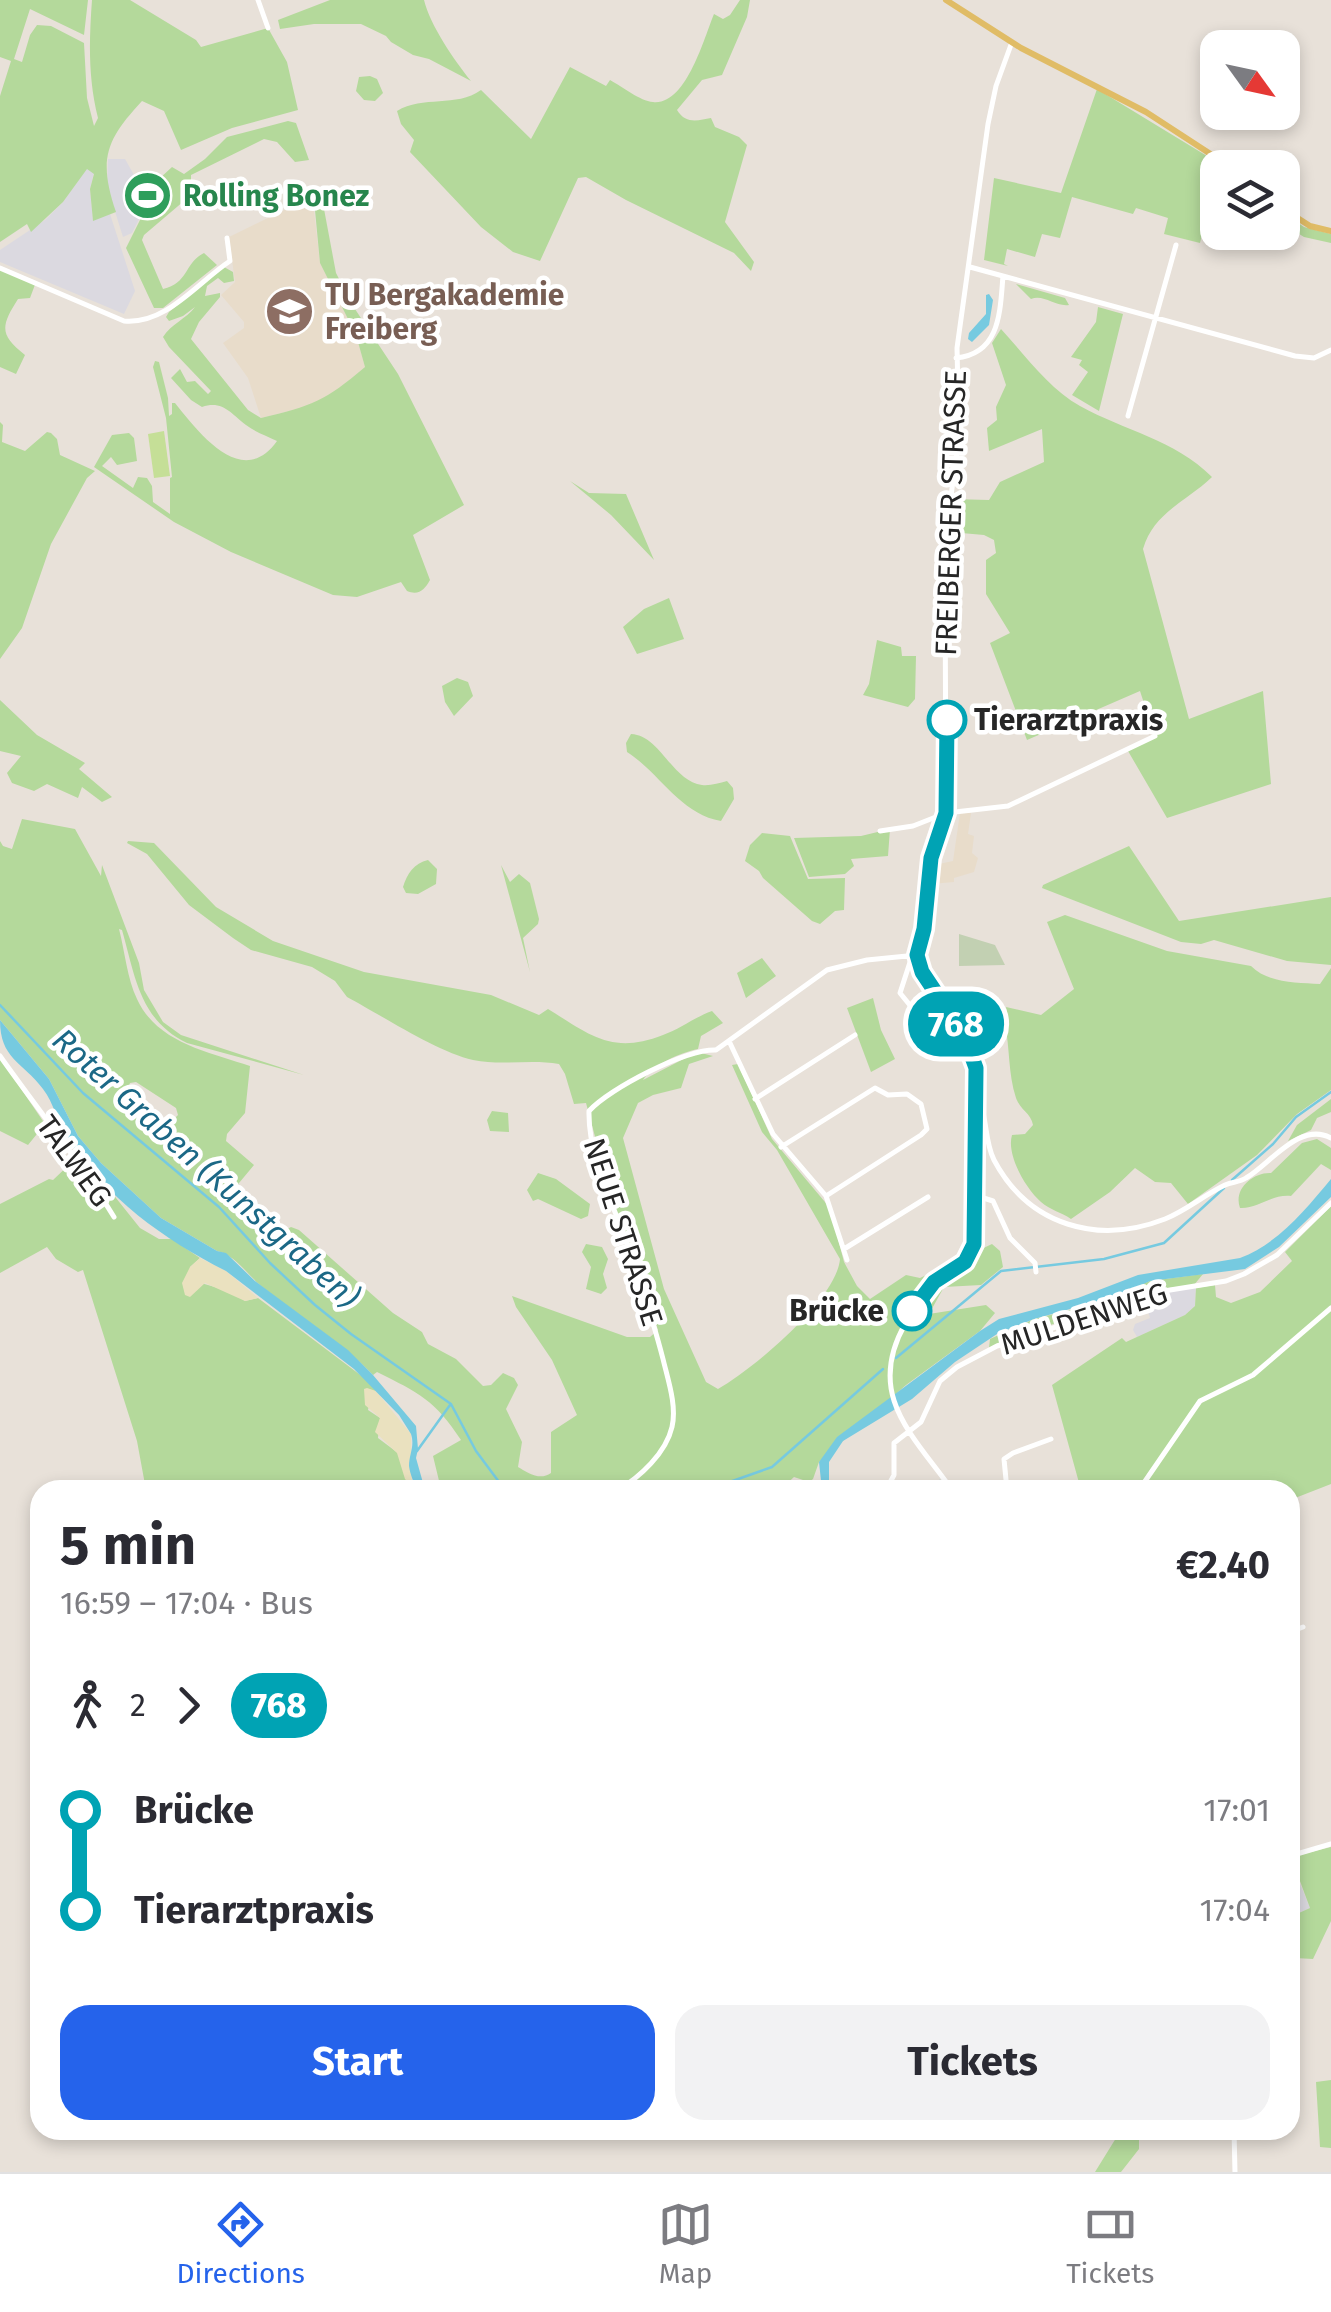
<!DOCTYPE html>
<meta charset="utf-8">
<style>
:root{--surface:#fff;--page:#f2f2f3;--text:#2b2b33;--muted:#7c7c81;--line:#e1e1e2;--accent:#2563eb}
body{margin:0;font-family:"Fira Sans",sans-serif;background:var(--page);color:var(--text);height:100vh;display:flex;flex-direction:column;font-size:38px;white-space:nowrap}
*{box-sizing:border-box;margin:0}
p{font-size:32px;color:var(--muted)}
.icon{flex:none;width:55px;height:55px;fill:none;stroke:currentColor;stroke-width:2;stroke-linecap:round;stroke-linejoin:round}
.map{position:relative;flex:1;overflow:hidden}
.panel{position:absolute;left:30px;top:1480px;width:1270px;height:660px;display:flex;flex-direction:column;background:var(--surface);border-radius:30px;box-shadow:0 5px 15px #0003}
.panel>*{flex:none}
.badge{padding:0 20px;border-radius:32px;font-size:35px;line-height:65px}
.needle{width:65px;rotate:123deg}
.tools{position:absolute;left:1200px;top:30px;display:grid;gap:20px}
.tools a{display:grid;place-items:center;width:100px;height:100px;border-radius:20px;background:var(--surface);box-shadow:0 5px 15px #0003;font-size:50px}
.map>.badge{position:absolute;translate:-50% -50%;box-shadow:0 0 0 5px #fff}
.legs{display:flex;align-items:center;gap:15px;height:110px;padding:0 30px;font-size:32px}
.legs p{margin-inline-start:auto}
.summary{display:flex;align-items:center;justify-content:space-between;height:170px;padding:0 30px}
h1{font-size:55px;font-weight:700;line-height:75px}
.primary-button{display:flex;gap:20px;margin-top:auto;padding:20px 30px}
.primary-button a{flex:1;height:115px;border-radius:30px;background:var(--accent);color:#fff;font-size:40px;font-weight:700;line-height:115px;text-align:center}
.primary-button a+a{background:var(--page);color:var(--text)}
ul{padding:0 30px;list-style:none}
li{display:flex;align-items:center;gap:35px;height:100px;font-size:38px}
li i{display:grid;place-items:center;width:15px;height:100%;margin:0 12px;background:currentColor}
li i::after{content:'';width:25px;height:25px;margin:-12px;border:8px solid;border-radius:50%;background:var(--surface)}
li p{margin-inline-start:auto}
li:first-child i{background:linear-gradient(#0000 50%,currentColor 0)}
li:last-child i{background:linear-gradient(currentColor 50%,#0000 0)}
.dock{display:flex;justify-content:space-around;align-items:center;height:140px;border-top:2px solid var(--line);background:var(--surface);font-size:28px;color:var(--muted)}
.dock a{display:grid;justify-items:center;gap:5px}
.dock .active{color:var(--accent)}
.map>svg:first-child{display:block}
.industrial{fill:#dbd9e0}
.education{fill:#e8dcca}
.green{fill:#b4d99b;fill-rule:evenodd}
.sand{fill:#eae1bf}
.cemetery{fill:#c2d0b2}
.pitch{fill:#c5df97}
.water{fill:#76cae0}
.lines{fill:none;stroke-linecap:round;stroke-linejoin:round}
.stream{stroke:#76cae0;stroke-width:2.5}
.minor{stroke:#fff;stroke-width:5}
.major{stroke:#e0bc66;stroke-width:6}
.line-1-casing{stroke:#fff;stroke-width:22}
.line-1{stroke:#00a3b4;stroke-width:15}
.stop-1-dot{fill:#fff;stroke:#00a3b4;stroke-width:5}
.labels{text-anchor:middle;dominant-baseline:central;stroke-width:9;stroke-linejoin:round;paint-order:stroke}
.leisure-label{font-size:30px;font-weight:bold;fill:#27864d;stroke:#fff;text-anchor:start}
.education-label{font-size:30px;font-weight:bold;fill:#785e54;stroke:#fff;text-anchor:start}
.street-label{font-size:30px;fill:#262626;stroke:#fff}
.stop-label{font-size:30px;font-weight:bold;fill:#262626;stroke:#fff;text-anchor:start}
.water-label{font-size:32px;font-style:italic;fill:#1b6886;stroke:#fff}
</style>
<div class="map">
<svg width="1331" height="2172" viewBox="0 0 1331 2172">
<rect width="100%" height="100%" fill="#e8e1d9"/>
<path class="industrial" d="M108 159H125L138 182 153 172 164 196 145 208 132 233 123 237 107 186Z
M87 168 94 173 90 189 93 220 110 214 135 291 124 314 0 262V250L45 220 63 202Z
M1157 1285 1196 1288 1195 1306 1185 1315 1137 1337 1133 1330 1135 1324 1150 1318 1144 1297 1132 1296V1292Z
M1292 1864 1310 1908 1290 1917V1865Z"/>
<path class="education" d="M309 198 313 202 320 263 356 335 365 367 338 390 310 406 261 418 248 378 223 343 244 328V322L221 295 235 282 229 237Z
M960 813H971L968 834 974 836 972 853 978 858 974 872 954 878V882L931 884 934 865 953 861Z"/>
<path class="green" d="M0 0H88L84 35 30 9 14 59 22 62 30 35 37 25 51 26 84 43 87 98 94 126 98 118C88 78 89 41 92 0H130L196 40 201 47 268 28 287 62 298 110 232 128 181 150 164 111 142 101C106 140 98 159 116 212L93 221 90 189 94 174 87 169 63 202 31 232 27 224 0 242V96L11 61 0 57Z
M330 0H424C430 25 454 60 471 81L429 59 413 55 391 42 386 36 361 24H314L280 29 278 20Z
M740 0H750L747 17 722 75 702 80 677 110C686 125 699 120 711 118L715 127 739 137 747 145 725 222 754 262 751 271 734 253 626 200 586 177 578 178 540 261 513 252 481 227 410 152 414 140 401 124 397 111C423 95 456 108 481 90L531 139 570 67 606 86 610 80C623 87 640 101 653 102 686 106 704 38 714 14L723 19 730 15Z
M370 76 377 79 383 93 375 101 364 100 356 91 359 77Z
M1097 89 1225 167 1218 168 1200 243 1164 234 1168 218 1136 208 1133 214 1072 197 1060 238 1042 234 1035 257 1007 249 1004 264 1008 266 984 260 994 178 1061 193Z
M288 121 296 123 309 160 295 162 277 142 264 139 191 175V195L144 235 142 240 163 289C189 283 184 263 204 253L217 265 163 308H154L126 248 146 208 165 197 159 179 172 167 184 174 205 159 227 137Z
M313 189 321 193 336 273 353 306 398 374 464 505 413 535 430 580C425 589 419 596 407 591L401 582 357 597 333 595 231 552 174 522 94 467 112 435 129 433 134 438 137 461 117 465 111 457 102 466 133 488 138 477 147 478 152 486 153 502 170 514V478L172 477 166 418 153 367 155 361 159 362 168 398 169 416 172 414V403H175C199 433 242 490 277 441 267 436 255 432 246 425 231 414 223 400 202 407L191 400 171 378 180 369 187 382 195 381 208 394 211 391 169 347 163 337C171 324 186 319 195 307L183 316 169 321 166 317 169 312 224 267 233 272 234 281 224 283 218 278 207 286 205 296 220 293V297L199 322 191 339 248 410 261 418C312 406 325 401 365 367L356 335 320 263Z
M1282 212 1304 227 1331 234V243L1304 237 1283 224Z
M0 268 36 282 30 298 18 299C0 327 0 335 25 355L16 374 0 367Z
M1016 284 1065 298 1069 305C1055 307 1044 294 1031 299Z
M1098 307 1123 314 1099 411 1072 395 1088 372 1079 365 1082 360 1071 357 1096 322Z
M1001 329C1025 355 1049 389 1080 406 1125 431 1174 439 1212 477 1186 502 1154 512 1143 549L1189 719 1263 691 1271 784 1167 818 1128 751 1155 737 1140 691 1027 740 990 643 1010 633 986 594V560L996 553 994 540 984 535 950 532 952 499 989 500 1000 482 1044 462 1042 429 989 451 987 428 997 420 996 407 1006 385 992 343Z
M0 422 3 425 2 442 25 451 47 432 51 433 57 439 60 455 95 471 87 478 51 544 22 628 0 659Z
M570 481 589 493 626 494 654 560 611 515Z
M669 598 684 639 637 654 623 627 644 609Z
M877 640 901 647 902 656H916L915 699 908 707 863 695 869 684Z
M457 678 468 682 473 696 454 716 445 702 442 686Z
M0 700 37 735 85 763 79 769 112 797 102 802 82 787 78 798 47 784 34 791 12 783 7 773 21 756 0 751Z
M631 734C660 735 672 781 702 785 710 786 719 783 727 781L733 788 734 799 721 821C680 814 660 773 627 752L626 743Z
M22 819 75 829 101 876 102 865 139 963 144 990 163 1022 181 1035 304 1075 187 1043C139 1020 135 975 122 930L119 929C125 952 127 978 137 999 157 1043 209 1052 250 1066L245 1113 227 1134 226 1141 254 1165 229 1195 255 1215 262 1245 268 1247 276 1235 291 1227 299 1230 393 1313 422 1332 428 1344 456 1359 483 1386 491 1385 503 1373 514 1378 518 1385 506 1409 522 1442 518 1467C528 1473 540 1481 551 1473V1432L577 1415 552 1360 516 1307 512 1296 627 1337H650L658 1330 611 1196 586 1103 574 1104 565 1074 559 1064C530 1059 502 1066 473 1060 437 1052 381 1015 347 997L335 981 312 967 251 950 233 938 189 905 147 854 127 843 128 841 154 843 216 907 273 941 364 972 491 995 539 1015 548 1009C590 1035 612 1055 663 1035 680 1029 693 1018 712 1011L723 1023 701 1036 698 1049C680 1053 654 1064 643 1080L697 1052 713 1056 689 1064 681 1088 653 1095 638 1103 623 1138 664 1289 706 1382 718 1389C752 1370 837 1299 840 1259L777 1150 762 1132 732 1065 738 1064 772 1139 830 1208 844 1262 857 1286 870 1299 906 1275 920 1278 992 1244 1000 1251 1003 1267 981 1285 944 1287 929 1314 986 1305 995 1313 980 1331 906 1385 819 1462 813 1479 809 1482 794 1477 780 1490H461L455 1483 441 1489 433 1456 461 1440C435 1400 419 1393 377 1372L373 1375C339 1340 298 1316 260 1285 246 1273 235 1255 217 1251L161 1218 101 1163 78 1136 49 1079 0 1020V841L3 846 12 849ZM136 1082 176 1108 178 1115 156 1137 150 1135 148 1127 153 1115 142 1107 138 1097 126 1093 130 1083Z
M890 829 888 856 851 859 854 866 845 874 809 877 794 838 861 836Z
M762 833 790 836 808 879 845 878 844 910 835 911 820 924 812 921 763 878 759 871 745 861 750 845Z
M1129 846 1179 921 1331 897V965L1287 961 1214 940 1201 944 1181 942 1042 888 1043 885Z
M428 860 437 869 436 884 418 894 406 893 403 887C407 874 414 863 428 860Z
M501 865 510 882 519 874 530 883 539 919 538 924 523 938 530 972Z
M1065 915 1167 951 1251 966C1268 983 1296 983 1320 984L1331 968V1090L1297 1114 1257 1155 1188 1204 1171 1183 1155 1182 1135 1168 1110 1192 1071 1219C1061 1212 1050 1210 1041 1202 1026 1189 1006 1155 1012 1135L1025 1134 1033 1125C1031 1113 1020 1110 1016 1098 1008 1073 1010 1049 1005 1024L1009 1022 1006 1007 1041 1015 1074 989 1047 922Z
M762 958 776 976 746 998 737 973Z
M873 998 881 1030 895 1059 871 1072 847 1008Z
M0 1058 45 1124 28 1145 0 1131Z
M1331 1099V1112L1317 1118 1311 1130 1288 1141 1297 1125Z
M492 1111 508 1113 509 1132 490 1131 487 1120Z
M1317 1139 1331 1148V1170L1321 1164 1291 1196C1271 1194 1258 1209 1240 1208 1233 1189 1253 1172 1271 1173L1302 1143Z
M75 1159 104 1197 112 1193 140 1228 159 1239H172L200 1258 190 1267 201 1283 232 1292 245 1301 258 1298 367 1380 376 1391H372L368 1410 380 1418 378 1438 398 1453 408 1485H415L417 1490H146L137 1441 83 1270 78 1272 56 1259 47 1247 0 1273V1204L49 1179 53 1180Z
M538 1173 556 1179 590 1204 588 1216 581 1219 538 1199 533 1201 527 1190Z
M1331 1206V1484L1290 1500V1490H1081L1052 1385 1122 1338 1126 1342 1185 1315 1195 1306 1196 1288 1215 1285 1216 1297 1231 1303 1260 1292 1292 1261 1285 1252Z
M586 1244 602 1247 608 1259 603 1274 607 1288 601 1294 586 1289 591 1267 582 1252Z
M1203 1274 1194 1285 1160 1289 1157 1285 1132 1292V1296L1112 1301 1110 1306 1031 1331 1026 1330 989 1348 990 1339 1034 1319 1082 1307 1150 1281Z
M1331 1847V1921L1313 1959 1295 1958 1290 1948V1917L1310 1908 1291 1857Z
M1331 2080V2148L1320 2147 1316 2082Z
M1121 2130H1139V2149L1121 2172H1095Z"/>
<path class="sand" d="M200 1258 226 1271 258 1298 245 1301 205 1283 190 1297 185 1295 182 1283 190 1267Z
M367 1388 376 1391 411 1434 412 1486 405 1479 397 1453 375 1432 380 1418 365 1405 364 1389Z"/>
<path class="cemetery" d="M959 934 995 945 1005 965 959 966Z"/>
<path class="pitch" d="M164 431 170 476 154 478 148 434Z"/>
<path class="water" d="M989 294 993 300 989 325 972 342 968 339 969 333 986 314V295Z
M0 1020 49 1079 78 1136 101 1163 161 1218 217 1251 226 1253 255 1281 348 1350 373 1375 416 1426 418 1449 416 1458 425 1490H417C414 1483 410 1474 409 1466 409 1454 415 1446 411 1434L399 1415 354 1369 226 1271C163 1239 106 1198 67 1137 57 1122 54 1103 43 1089 22 1061 0 1059 0 1020Z
M1331 1179V1197L1279 1247 1245 1269 1150 1281 1117 1296 1034 1319 997 1334 955 1362 912 1399 843 1441 829 1462V1490H822L819 1462 837 1437 980 1331 999 1319 1078 1298 1138 1275 1240 1258C1279 1243 1305 1210 1331 1179Z"/>
<g class="lines">
<path class="stream" d="M0 1005 83 1093 219 1207 270 1263 315 1305 351 1334 451 1404 476 1451 505 1490
M1232 1180 1273 1144 1296 1117 1331 1092
M896 1358 1001 1271 1104 1259 1164 1243 1224 1188
M417 1451 450 1405
M940 1481 948 1490
M707 1490 772 1467 883 1369"/>
<path class="minor" d="M258 0 268 28
M970 267 1295 356 1314 358 1331 350
M0 268 124 321C166 325 198 282 230 261L227 238
M956 358C1001 354 1000 310 1003 276
M1128 416 1176 245
M880 831 913 826 946 813 1008 806 1155 736
M912 956 900 993 935 1036 957 1024
M729 1041 773 1134 826 1196 847 1260
M0 1056C38 1110 80 1161 114 1217
M755 1099 855 1035
M980 1101C987 1120 985 1143 994 1160 1029 1226 1098 1245 1165 1219 1187 1210 1204 1195 1225 1185 1232 1182 1240 1182 1246 1178 1270 1164 1300 1121 1331 1138
M781 1147 875 1088 888 1095 907 1094 921 1104 927 1129 921 1135 826 1196
M974 1195 993 1201 1010 1238 1035 1263 1036 1272
M844 1249 928 1197
M618 1490C640 1477 666 1453 672 1427 677 1406 668 1380 663 1359 653 1320 640 1281 627 1243 612 1201 588 1156 589 1111 610 1088 686 1049 716 1050L827 970 867 960 917 955
M886 1490 894 1475V1443L921 1422 940 1381 957 1367 997 1346 1096 1314 1139 1295 1226 1281 1244 1274 1277 1255 1331 1203
M952 1490C913 1435 865 1395 905 1324 912 1311 919 1296 930 1286 947 1270 967 1266 973 1244L976 1068 964 1035 922 971 917 955 924 929 931 859 946 813 945 578 949 510 959 438 957 348 988 124 996 86 1012 42
M1007 1490 1004 1459 1013 1453 1051 1439
M1139 1490 1200 1401 1253 1375 1331 1308
M1290 1632 1303 1627
M1290 1856 1331 1844
M1234 2130 1235 2172"/>
<path class="major" d="M946 0 1021 48 1146 112 1232 168
M1282 208 1310 226 1331 231"/>
</g>
<g class="lines">
<defs>
<path id="line-1" d="M912 1311 934 1282 965 1262 974 1244 976 1068 964 1035 922 972 917 955 924 929 931 858 946 813 947 720"/>
</defs>
<use href="#line-1" class="line-1-casing"/>
<use href="#line-1" class="line-1"/>
</g>
<defs>
<symbol id="stadium-disc" viewBox="-11 -11 22 22"><circle r="9.5" fill="#2e9e5b" stroke="#fff"/><path d="M0-5a6.5 5 0 1 0 0 10a6.5 5 0 1 0 0-10ZM-3.5-1.8h7v3.6h-7Z" fill="#fff"/></symbol>
<symbol id="university-disc" viewBox="-11 -11 22 22"><circle r="9.5" fill="#8d6e63" stroke="#fff"/><path d="M0-5L7-2L0 1L-7-2ZM-4 1L0 2.5L4 1V4Q0 6-4 4Z" fill="#fff"/></symbol>
</defs>
<g fill-rule="evenodd">
<use href="#stadium-disc" x="120" y="168" width="55" height="55"/>
<use href="#university-disc" x="262" y="284" width="55" height="55"/>
</g>
<g class="stop-1-dot">
<circle cx="947" cy="720" r="18"/>
<circle cx="912" cy="1311" r="18"/>
</g>
<g class="labels">
<g class="leisure-label">
<text x="183" y="196">Rolling Bonez</text>
</g>
<g class="education-label">
<text x="325" y="295">TU Bergakademie<tspan x="325" dy="34">Freiberg</tspan></text>
</g>
<g class="street-label">
<text transform="translate(951 513) rotate(-88)">FREIBERGER STRASSE</text>
<text transform="translate(74 1161) rotate(54)">TALWEG</text>
<text transform="translate(623 1232) rotate(72)">NEUE STRASSE</text>
<text transform="translate(1084 1319) rotate(-18)">MULDENWEG</text>
</g>
<g class="stop-label">
<text x="974" y="720">Tierarztpraxis</text>
<text x="884" y="1311" text-anchor="end">Brücke</text>
</g>
<g class="water-label">
<text transform="translate(206 1168) rotate(42)">Roter Graben (Kunstgraben)</text>
</g>
</g>
</svg>
<div class="tools">
<a><svg class="needle" viewBox="-14 -14 28 28"><path d="M0-13l5 13h-10z" fill="#e53935"/><path d="M0 13l5-13h-10z" fill="#7c7c81"/></svg></a>
<a><svg class="icon" aria-label="layers" viewBox="0 0 24 24"><path d="M12 4l9 5-9 5-9-5zM3 14l9 5 9-5"/></svg></a>
</div>
<b class="badge" style="left:956px;top:1024px;background:#00a3b4;color:#fff">768</b>
<section class="panel">
<div class="summary"><div><h1>5 min</h1><p>16:59 – 17:04 · Bus</p></div><b>€2.40</b></div>
<div class="legs"><svg class="icon" aria-label="walk" viewBox="0 0 24 24"><circle cx="13" cy="4" r="2"/><path d="M13 8l-2 6 4 7M11 14l-3 7M7 12l3-4h3l4 4"/></svg>2<svg class="icon" aria-label="forward" viewBox="0 0 24 24"><path d="M9 5l7 7-7 7"/></svg><b class="badge" style="background:#00a3b4;color:#fff">768</b></div>
<ul>
<li><i style="color:#00a3b4"></i><b>Brücke</b><p>17:01</p></li>
<li><i style="color:#00a3b4"></i><b>Tierarztpraxis</b><p>17:04</p></li>
</ul>
<div class="primary-button"><a>Start</a><a>Tickets</a></div>
</section>
</div>
<nav class="dock">
<a class="active"><svg class="icon" aria-label="directions" viewBox="0 0 24 24"><path d="M12 3l9 9-9 9-9-9zM9 14v-3h6M13 9l2 2-2 2"/></svg>Directions</a>
<a><svg class="icon" aria-label="map" viewBox="0 0 24 24"><path d="M3 6l6-2 6 2 6-2v14l-6 2-6-2-6 2zM9 4v14M15 6v14"/></svg>Map</a>
<a><svg class="icon" aria-label="tickets" viewBox="0 0 24 24"><path d="M3 7h18v10H3zM15 7v10"/></svg>Tickets</a>
</nav>
